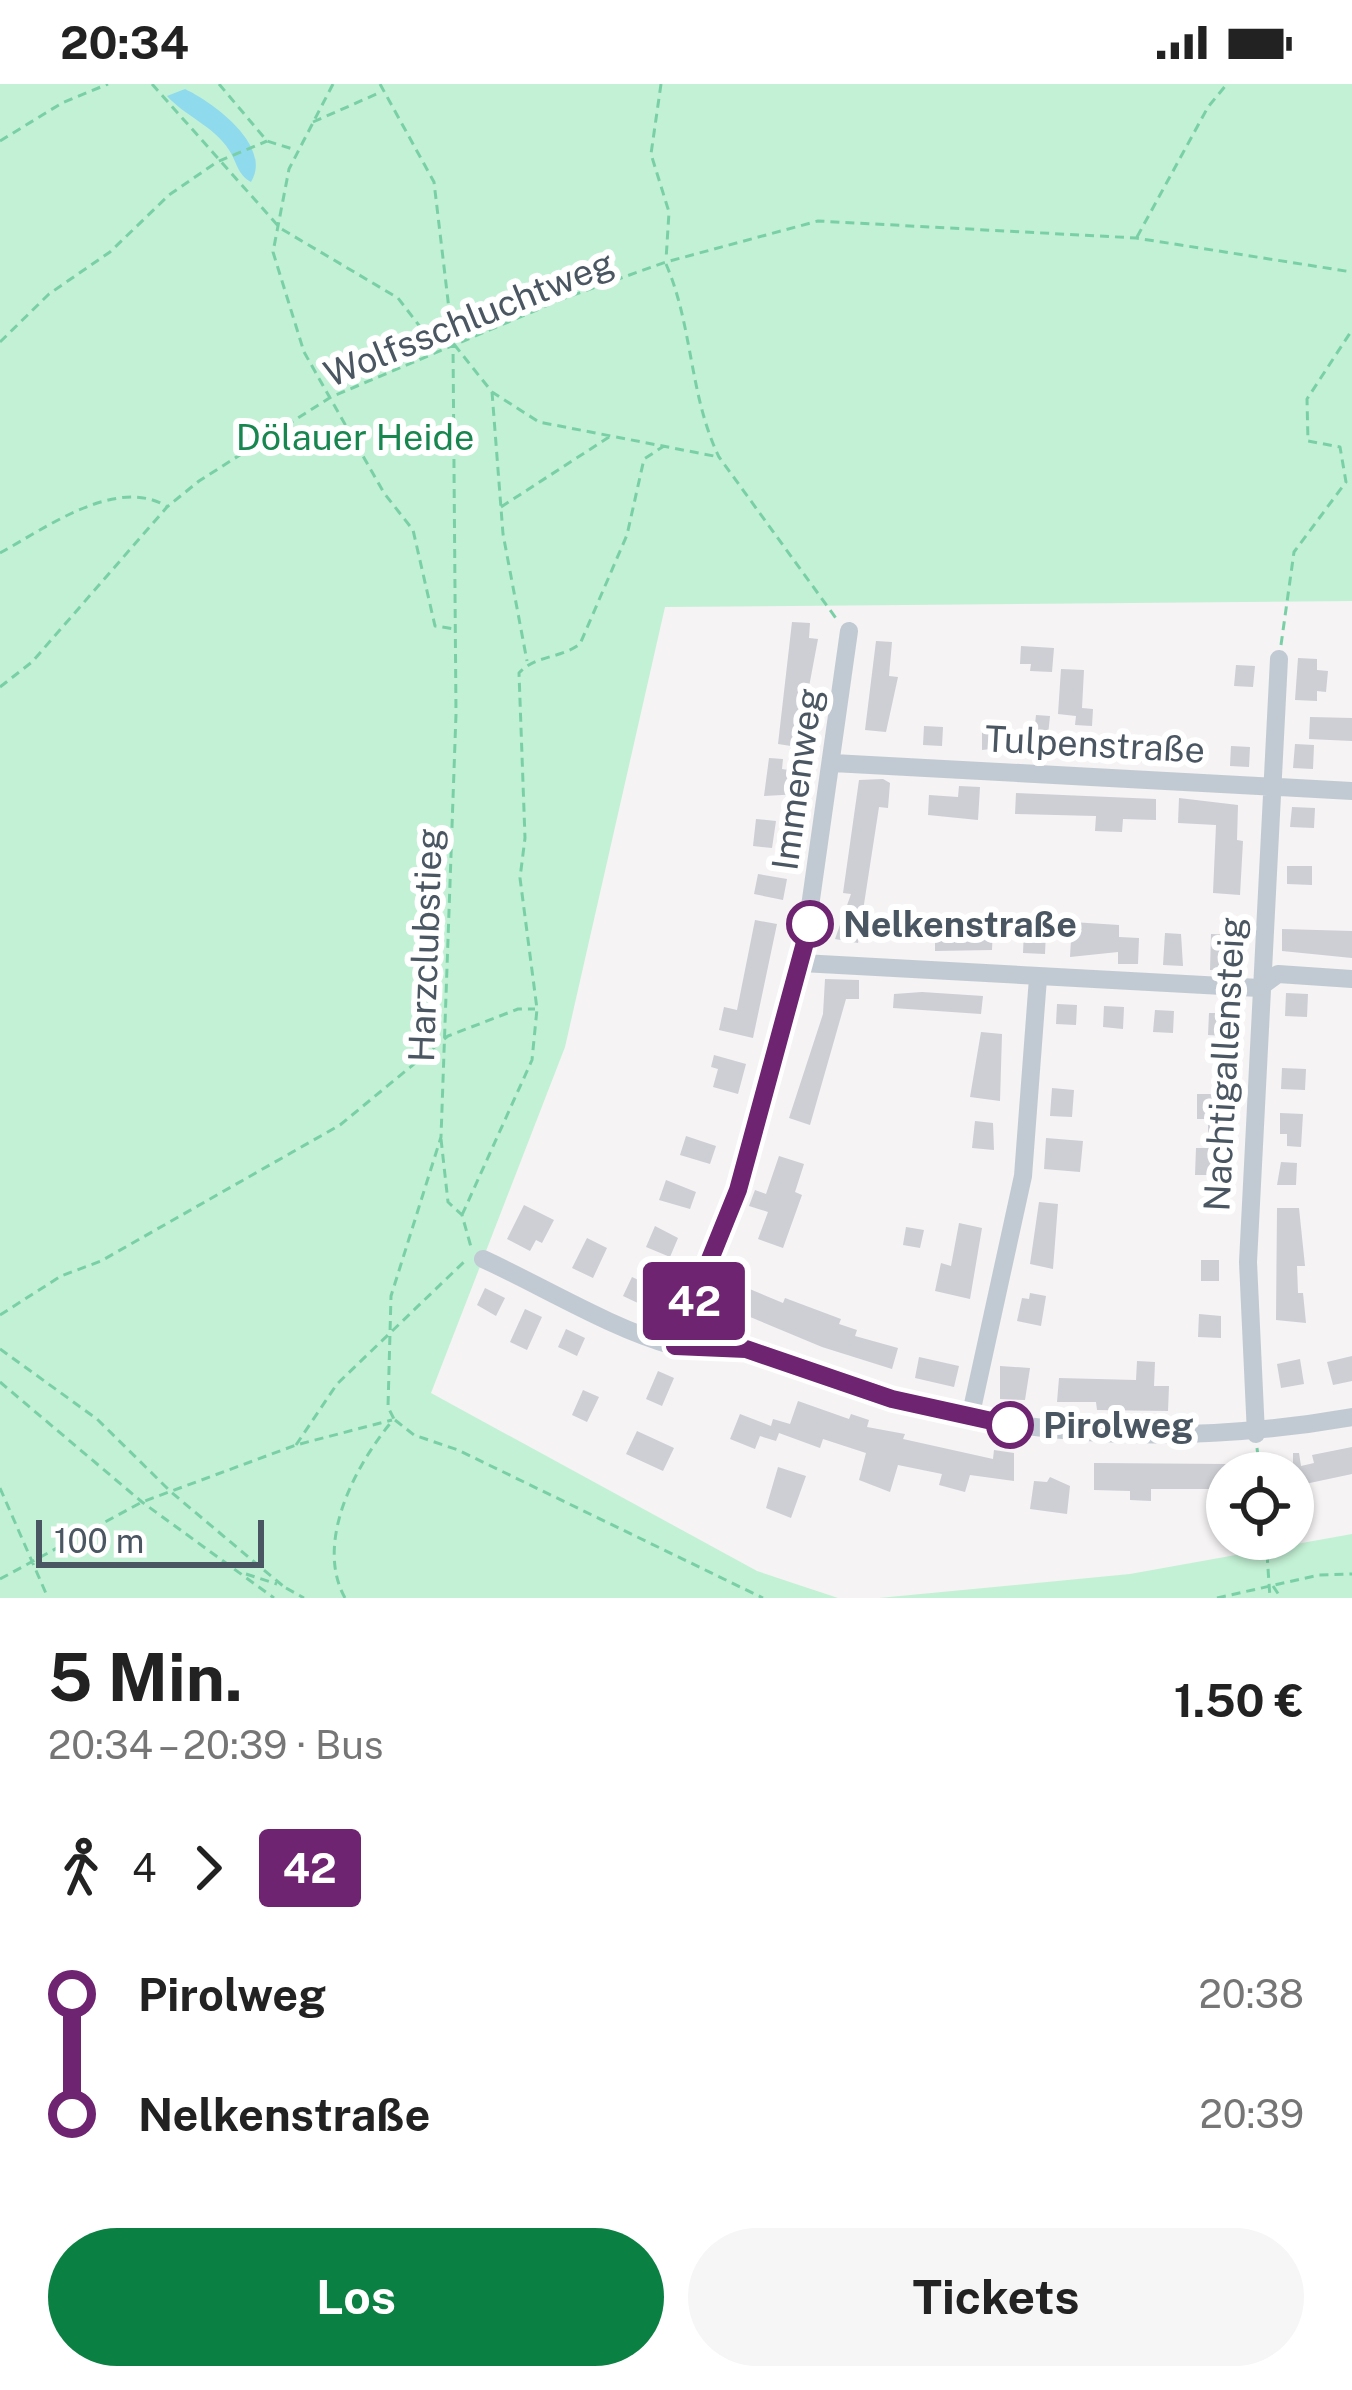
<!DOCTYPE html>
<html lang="de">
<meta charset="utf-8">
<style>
:root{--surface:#fff;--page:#f6f6f6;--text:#222;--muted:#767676;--accent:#0b8043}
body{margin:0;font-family:"Public Sans",sans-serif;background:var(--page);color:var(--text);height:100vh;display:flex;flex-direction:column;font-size:45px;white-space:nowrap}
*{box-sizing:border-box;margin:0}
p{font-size:39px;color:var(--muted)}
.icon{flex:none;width:66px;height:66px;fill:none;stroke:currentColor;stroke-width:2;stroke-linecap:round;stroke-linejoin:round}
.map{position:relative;height:1514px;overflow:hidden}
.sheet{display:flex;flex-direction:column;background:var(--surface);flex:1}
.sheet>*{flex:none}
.badge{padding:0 24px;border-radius:9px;font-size:42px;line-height:78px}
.fabs{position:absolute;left:1206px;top:1368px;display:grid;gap:24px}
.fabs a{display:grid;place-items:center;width:108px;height:108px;border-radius:50%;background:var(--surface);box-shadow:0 3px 9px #0004;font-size:60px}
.scale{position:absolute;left:36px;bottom:30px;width:228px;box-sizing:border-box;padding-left:12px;border:6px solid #4a5661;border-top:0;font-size:33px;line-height:42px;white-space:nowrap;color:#4a5661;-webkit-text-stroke:9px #fff;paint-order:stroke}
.map>.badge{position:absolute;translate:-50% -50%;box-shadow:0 0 0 6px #fff}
.legs{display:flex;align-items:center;gap:18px;height:132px;padding:0 48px;font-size:39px}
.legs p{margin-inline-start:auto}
.summary{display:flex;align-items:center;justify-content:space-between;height:204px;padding:0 48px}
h1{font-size:66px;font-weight:700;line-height:90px}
.button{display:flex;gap:24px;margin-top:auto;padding:24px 48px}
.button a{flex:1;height:138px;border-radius:72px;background:var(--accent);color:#fff;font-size:48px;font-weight:700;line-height:138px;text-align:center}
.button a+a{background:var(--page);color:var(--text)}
ul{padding:0 48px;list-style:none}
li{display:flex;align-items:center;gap:42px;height:120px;font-size:45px}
li i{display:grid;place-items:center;width:18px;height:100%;margin:0 15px;background:currentColor}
li i::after{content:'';width:30px;height:30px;margin:-15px;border:9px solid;border-radius:50%;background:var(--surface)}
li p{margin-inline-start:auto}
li:first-child i{background:linear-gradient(#0000 50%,currentColor 0)}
li:last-child i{background:linear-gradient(currentColor 50%,#0000 0)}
.status{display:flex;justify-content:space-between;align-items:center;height:84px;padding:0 60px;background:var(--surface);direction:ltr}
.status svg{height:33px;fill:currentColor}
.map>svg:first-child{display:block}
.green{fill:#c3f1d5}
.water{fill:#90daee}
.building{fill:#cdcfd5}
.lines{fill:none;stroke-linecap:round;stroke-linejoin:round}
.path{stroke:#7ad0a6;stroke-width:3;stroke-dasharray:9 6;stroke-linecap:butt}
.street{stroke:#c1cad2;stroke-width:18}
.line-1-casing{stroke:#fff;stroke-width:27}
.line-1{stroke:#6f2472;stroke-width:18}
.stop-1-dot{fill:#fff;stroke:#6f2472;stroke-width:6}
.labels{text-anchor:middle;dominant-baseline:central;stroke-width:12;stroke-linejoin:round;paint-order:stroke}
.street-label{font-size:36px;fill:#4a5661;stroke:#fff}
.park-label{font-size:36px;fill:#17864f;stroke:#fff}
.stop-label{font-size:36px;font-weight:bold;fill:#4a5661;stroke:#fff;text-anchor:start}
</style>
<div class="status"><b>20:34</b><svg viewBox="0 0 49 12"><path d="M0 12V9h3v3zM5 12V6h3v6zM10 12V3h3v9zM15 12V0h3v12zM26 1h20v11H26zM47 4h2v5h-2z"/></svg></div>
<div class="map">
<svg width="1352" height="1514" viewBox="0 0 1352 1514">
<rect width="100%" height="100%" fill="#f5f3f3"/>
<path class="green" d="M0 0H1352V517L665 523 565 963 431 1309 757 1487 838 1514H0Z
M1352 1450V1514H879L1130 1490Z"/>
<path class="water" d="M185 5C214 19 273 62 251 98 237 90 238 80 229 66 215 43 185 32 167 12Z"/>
<path class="building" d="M792 538 810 539 809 554 818 555 802 640 806 641 804 664 778 660Z
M876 557 892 558 889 592 898 593 886 648 865 646Z
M1021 562 1054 564 1052 588 1030 587 1031 580H1020Z
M1298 574 1317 575V586L1328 587 1326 608 1317 607V617L1295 616Z
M1236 581 1255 582 1253 603 1234 602Z
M1061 585 1084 586 1082 624 1093 625 1092 642 1075 641 1076 632 1058 630Z
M1036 631 1050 632 1048 651 1034 650Z
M1310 633 1352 634V657L1309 655Z
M924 642 943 643 942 662 923 661Z
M982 646 1008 647V663L982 666Z
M1099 651 1203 657 1201 681 1098 676Z
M1295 660 1314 661 1313 685 1293 684Z
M1231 662 1250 663 1249 683 1230 682Z
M769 674 783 675 782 685 802 688 800 710 764 712Z
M883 695 890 699 888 724 879 723 858 859 835 855 851 810 843 809 859 696Z
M959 702 980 703 978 736 928 731 929 711 958 713Z
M1016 709 1156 715V736L1123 735 1122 748 1095 747 1096 732 1015 730Z
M1179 714 1238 721 1237 756 1243 757 1240 811 1213 809 1216 741 1178 739Z
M1292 723 1315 724 1314 744 1290 743Z
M756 735 776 737 772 764 753 762Z
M1287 782H1312V801L1287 800Z
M758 790 787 795 783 816 754 810Z
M755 836 777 840 753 954 719 946 724 923 737 926Z
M1072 838 1119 841V853L1139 854 1138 880H1118V868L1070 873Z
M975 844H993L992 866 935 867V846Z
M1024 845 1046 846 1045 870 1023 869Z
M1282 845 1352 847V874L1282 867Z
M1165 849 1181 850 1183 882 1163 881Z
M1211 850 1237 851 1232 886H1210Z
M825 895 859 896V915H846L810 1041 789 1034 823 930Z
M922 908 983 912 981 930 893 924 894 910Z
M1286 909 1308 910 1307 933 1285 932Z
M1057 920 1077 921 1076 941 1056 940Z
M1104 922 1124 923 1123 945 1103 943Z
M1155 926 1174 927 1173 949 1153 948Z
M1209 929H1226L1225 952 1208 951Z
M981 948 1002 950 1000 1017 970 1013Z
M714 971 746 980 738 1010 713 1003 718 985 711 983Z
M1282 984 1306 985 1305 1006 1281 1005Z
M1052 1004 1074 1006 1072 1033 1050 1032Z
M1197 1010H1222L1220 1091H1195L1196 1064H1208V1035H1197Z
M1280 1029 1303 1030 1301 1063 1287 1062V1050H1280Z
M975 1037 993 1039 994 1066 972 1064Z
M686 1052 716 1062 710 1080 680 1071Z
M1046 1054 1083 1057 1080 1088 1044 1085Z
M779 1072 804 1080 795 1108 802 1111 783 1164 758 1155 768 1128 749 1122 755 1106 766 1110Z
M1281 1078 1297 1079 1296 1101H1277Z
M666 1096 696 1108 690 1125 659 1116Z
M1039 1118 1058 1120 1053 1185 1030 1180Z
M524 1121 554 1136 542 1159 536 1156 530 1167 507 1155Z
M1277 1124H1299L1305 1182H1297L1298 1209H1303L1306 1239 1276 1236Z
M959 1139 982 1144 970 1215 935 1207 941 1179 951 1182Z
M655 1142 678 1154 670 1173 646 1163Z
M906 1143 924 1146 920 1164 903 1161Z
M587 1154 607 1164 593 1194 572 1184Z
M1201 1176H1219V1197H1201Z
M632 1193 649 1201 640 1220 623 1212Z
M721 1193 783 1219 785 1214 841 1235 839 1240 857 1246 855 1252 898 1264 892 1285 822 1263 712 1217Z
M485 1204 505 1214 496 1232 477 1221Z
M1030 1209 1046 1212 1041 1242 1017 1237 1022 1214 1029 1215Z
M525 1225 542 1233 527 1266 510 1258Z
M1199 1230 1221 1232V1254L1198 1253Z
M566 1245 585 1254 577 1272 558 1263Z
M1352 1272V1297L1333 1301 1327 1278Z
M919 1273 959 1282 954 1303 915 1294Z
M1300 1275 1304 1300 1281 1304 1277 1280Z
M1137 1277 1155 1278 1154 1302H1169L1168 1327 1097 1326 1096 1318H1057L1059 1294 1136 1296Z
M1000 1282 1030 1284 1025 1316 1000 1315Z
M658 1287 674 1294 662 1322 646 1315Z
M583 1306 599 1313 587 1338 572 1331Z
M798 1317 849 1335 851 1330 869 1336 867 1343 905 1350 903 1355 993 1375 994 1366 1014 1369V1397L970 1391 965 1408 939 1401 942 1390 898 1381 890 1408 859 1396 866 1369 823 1355 820 1364 779 1349 776 1357 760 1352 755 1365 730 1355 740 1330 771 1342 773 1335 790 1340Z
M637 1347 674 1364 663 1387 626 1370Z
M1352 1363V1390L1305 1400 1307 1409 1293 1412V1369H1299L1301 1382 1314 1379 1312 1371Z
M1094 1379 1227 1380V1405H1151V1417L1130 1416V1407L1094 1406Z
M778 1383 806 1392 791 1434 766 1424Z
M1050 1393 1070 1402 1067 1430 1030 1425 1034 1397 1047 1398Z"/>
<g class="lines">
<path class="path" d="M152 0 280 144 398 214 421 244 453 259 492 308 539 338 719 373
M219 0 267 57 296 66
M333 0 289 85 273 168 304 268 384 409 413 446 435 542 455 545
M380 0 434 98 453 259 456 630 441 1053 391 1212 388 1323 394 1335
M661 0 651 70 669 128 666 176
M313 38 381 8
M0 57 62 19 108 0
M1137 153 1208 23 1227 0
M666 180C693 242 689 311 719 373L838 537
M0 258 49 210 110 168 169 111 217 78 267 57
M492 308 503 450 527 577
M501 423 609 353
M0 469C44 445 116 392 166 422
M1281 561 1294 468 1346 398 1340 363 1308 357 1307 315 1352 246
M0 603 32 578 167 423 199 397 331 313 565 214 666 178 818 137 1136 154 1352 188
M441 1055 448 1118 462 1131 471 1163
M462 1131 532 976 537 925 520 794 525 754 519 589C535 571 560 575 580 560L627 451 644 375 664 362
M0 1231 61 1192 101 1177 340 1041 448 952 518 925H535
M0 1265 97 1335 171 1408 283 1502
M0 1298 142 1418 274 1514
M395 1336 414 1351 458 1366 763 1514
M296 1361 337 1300 467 1175
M1257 1364 1260 1389
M0 1404 48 1514
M1266 1455 1270 1514
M246 1490 277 1500
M0 1495 142 1418 296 1361 392 1336
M1273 1502 1281 1514
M286 1504 304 1514
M345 1514C314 1458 356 1380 393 1336
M1217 1514 1319 1491 1352 1490"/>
<path class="street" d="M833 679 1352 707
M802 879 1259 904 1278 890 1352 895
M483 1175C542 1202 612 1245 674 1262 697 1268 723 1260 746 1266 794 1276 844 1302 893 1315 1045 1357 1198 1360 1352 1333
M675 1262 738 1106 802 879 849 547
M970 1334 1023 1092 1038 894
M1256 1350 1248 1178 1279 575"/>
</g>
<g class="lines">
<defs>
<path id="line-1" d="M810 840 738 1106 675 1262 746 1265 892 1315 1010 1341"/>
</defs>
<use href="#line-1" class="line-1-casing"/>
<use href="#line-1" class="line-1"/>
</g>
<g class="stop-1-dot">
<circle cx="810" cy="840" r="21"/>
<circle cx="1010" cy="1341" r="21"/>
</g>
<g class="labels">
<g class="street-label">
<text transform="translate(469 234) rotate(-22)">Wolfsschluchtweg</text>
<text transform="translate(1095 660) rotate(3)">Tulpenstraße</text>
<text transform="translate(797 695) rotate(-82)">Immenweg</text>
<text transform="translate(425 861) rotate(-88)">Harzclubstieg</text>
<text transform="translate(1224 980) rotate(-87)">Nachtigallensteig</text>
</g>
<g class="park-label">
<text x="355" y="353">Dölauer Heide</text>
</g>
<g class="stop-label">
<text x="843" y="840">Nelkenstraße</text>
<text x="1043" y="1341">Pirolweg</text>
</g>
</g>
</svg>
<div class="fabs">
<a><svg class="icon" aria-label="locate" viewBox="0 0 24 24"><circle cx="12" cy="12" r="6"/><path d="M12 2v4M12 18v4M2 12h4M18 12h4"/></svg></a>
</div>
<div class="scale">100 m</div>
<b class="badge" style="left:694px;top:1217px;background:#6f2472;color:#fff">42</b>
</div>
<section class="sheet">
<div class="summary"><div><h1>5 Min.</h1><p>20:34 – 20:39 · Bus</p></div><b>1.50 €</b></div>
<div class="legs"><svg class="icon" aria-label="walk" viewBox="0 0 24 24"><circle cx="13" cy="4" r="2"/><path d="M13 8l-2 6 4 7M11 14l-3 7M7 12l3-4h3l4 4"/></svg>4<svg class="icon" aria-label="forward" viewBox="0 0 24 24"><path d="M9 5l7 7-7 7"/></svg><b class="badge" style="background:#6f2472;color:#fff">42</b></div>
<ul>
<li><i style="color:#6f2472"></i><b>Pirolweg</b><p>20:38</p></li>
<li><i style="color:#6f2472"></i><b>Nelkenstraße</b><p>20:39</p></li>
</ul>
<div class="button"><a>Los</a><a>Tickets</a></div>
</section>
